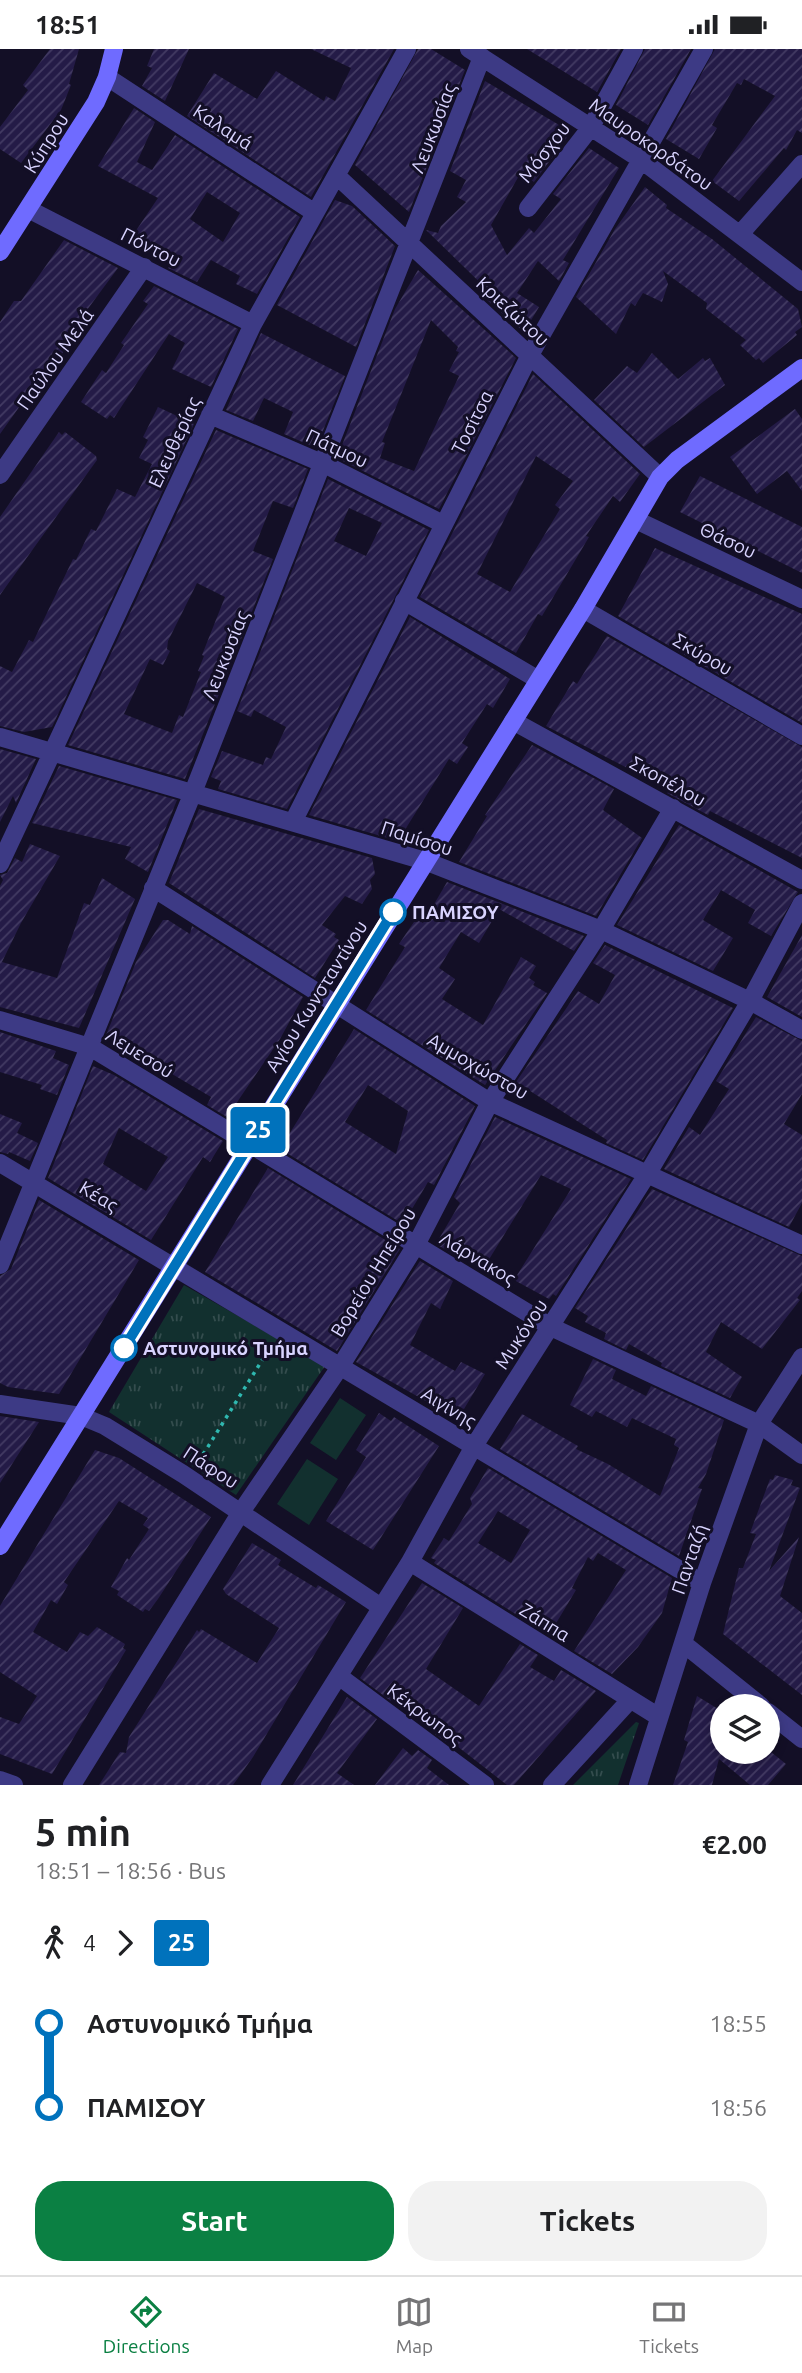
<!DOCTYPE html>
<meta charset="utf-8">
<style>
:root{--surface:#fff;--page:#f2f2f2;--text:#202124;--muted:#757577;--line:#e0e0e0;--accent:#0b8043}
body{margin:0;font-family:Ubuntu,sans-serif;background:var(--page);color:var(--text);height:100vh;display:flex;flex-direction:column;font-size:26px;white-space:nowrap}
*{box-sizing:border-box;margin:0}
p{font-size:23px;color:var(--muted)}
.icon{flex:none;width:38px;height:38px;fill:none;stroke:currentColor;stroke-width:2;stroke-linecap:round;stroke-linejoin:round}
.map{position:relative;height:1736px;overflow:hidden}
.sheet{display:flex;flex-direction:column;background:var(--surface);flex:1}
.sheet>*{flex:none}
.badge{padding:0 14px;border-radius:5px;font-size:24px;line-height:46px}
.tools{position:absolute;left:710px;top:1645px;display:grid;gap:14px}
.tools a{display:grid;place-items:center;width:70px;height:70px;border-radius:50%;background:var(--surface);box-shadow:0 4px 10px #0003;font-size:35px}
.map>.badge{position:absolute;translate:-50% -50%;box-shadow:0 0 0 4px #fff}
.legs{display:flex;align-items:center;gap:10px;height:77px;padding:0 35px;font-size:23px}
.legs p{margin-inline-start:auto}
.overview{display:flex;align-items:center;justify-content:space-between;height:119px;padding:0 35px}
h1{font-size:38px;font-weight:700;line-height:52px}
.cta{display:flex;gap:14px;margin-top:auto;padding:14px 35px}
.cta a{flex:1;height:80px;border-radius:28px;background:var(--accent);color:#fff;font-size:28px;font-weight:700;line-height:80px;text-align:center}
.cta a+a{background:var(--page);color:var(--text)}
ul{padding:0 35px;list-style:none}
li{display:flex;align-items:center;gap:24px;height:84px;font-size:26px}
li i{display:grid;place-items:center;width:10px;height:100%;margin:0 9px;background:currentColor}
li i::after{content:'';width:18px;height:18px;margin:-9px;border:5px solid;border-radius:50%;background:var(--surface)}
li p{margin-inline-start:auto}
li:first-child i{background:linear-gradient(#0000 50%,currentColor 0)}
li:last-child i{background:linear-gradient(currentColor 50%,#0000 0)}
.status{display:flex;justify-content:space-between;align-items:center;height:49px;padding:0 35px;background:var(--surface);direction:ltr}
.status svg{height:19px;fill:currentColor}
.dock{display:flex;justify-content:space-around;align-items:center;height:98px;border-top:2px solid var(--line);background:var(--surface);font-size:19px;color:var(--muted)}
.dock a{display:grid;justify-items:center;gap:4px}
.dock .on{color:var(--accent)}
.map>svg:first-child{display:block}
.grass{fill:url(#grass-tufts)}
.pitch{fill:#12302f}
.building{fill:url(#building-hatch);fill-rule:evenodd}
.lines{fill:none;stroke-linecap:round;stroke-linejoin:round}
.path{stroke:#2fb8b0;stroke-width:3.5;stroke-dasharray:3.5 5;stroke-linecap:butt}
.street{stroke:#3d3a85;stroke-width:18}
.secondary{stroke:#6f6bff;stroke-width:18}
.line-1-casing{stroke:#fff;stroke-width:16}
.line-1{stroke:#0072bc;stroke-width:10}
.stop-1-dot{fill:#fff;stroke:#0072bc;stroke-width:3.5}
.labels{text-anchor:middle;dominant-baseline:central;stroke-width:6;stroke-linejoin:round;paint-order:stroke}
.street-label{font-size:19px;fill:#d9d4ff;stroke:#130f26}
.stop-label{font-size:19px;font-weight:bold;fill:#d9d4ff;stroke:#130f26;text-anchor:start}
</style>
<div class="status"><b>18:51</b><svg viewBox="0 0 49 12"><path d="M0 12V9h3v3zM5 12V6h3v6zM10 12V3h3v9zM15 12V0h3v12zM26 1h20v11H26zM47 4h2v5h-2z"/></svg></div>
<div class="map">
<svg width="802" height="1736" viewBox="0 0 802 1736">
<defs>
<pattern id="grass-tufts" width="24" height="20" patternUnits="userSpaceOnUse" patternTransform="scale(1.75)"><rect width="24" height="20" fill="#12302f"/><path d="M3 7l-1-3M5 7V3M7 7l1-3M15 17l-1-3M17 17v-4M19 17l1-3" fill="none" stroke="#344d4e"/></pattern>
<pattern id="building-hatch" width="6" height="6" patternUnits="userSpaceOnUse" patternTransform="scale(1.75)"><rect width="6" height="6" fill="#241b47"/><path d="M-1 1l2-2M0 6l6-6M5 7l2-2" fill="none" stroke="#433b63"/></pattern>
</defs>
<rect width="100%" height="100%" fill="#130f26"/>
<path class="grass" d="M184 1236 325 1317 236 1446 109 1363Z
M636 1673 639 1674 618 1736H573Z"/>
<path class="pitch" d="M340 1349 366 1366 336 1411 310 1394Z
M307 1410 338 1430 309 1476 277 1455Z"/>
<path class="building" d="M50 0H79L69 35 71 36 61 61 21 114 0 100V78L28 41 23 36Z
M154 0H189L165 52 142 37 152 19 147 17Z
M311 0H394L311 148 187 67 214 24 257 50 276 22 324 52 326 47 335 52 351 19Z
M418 0H431L465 21 409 163 355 116Z
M527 0H621L597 43Z
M645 0H691L648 76 616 56Z
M715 0H802V84L797 81 786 101 784 99 739 152 712 132 775 47 744 30 741 36 737 34 712 76 717 79 699 110 666 90Z
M485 32 571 83 534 133 520 125 491 176 507 206 529 179 534 184 561 150 553 145 589 99 619 119 563 211 569 214 559 232 538 212 517 244 539 258 524 283 480 245 500 253 426 181 438 184 441 177 466 153 457 148 466 131 450 122Z
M134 59 155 73 137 113 152 121 175 86 300 168 257 245 236 235 240 227 211 211 197 233 168 219 172 213 133 194 136 188 133 186 158 149 98 117ZM207 143 240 164 223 193 190 170Z
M645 138 667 156 666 159 712 190 798 260 802 278 795 283 797 286 763 314 759 309 756 311 740 296 746 291 706 260 707 254 663 222 668 235 662 253 643 244 635 257 631 254 616 285 576 248 615 180Z
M335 151 352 157 395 197 356 298 277 256Z
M64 191 118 219 70 284 74 286 37 344 32 340 0 385V273L14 252H21Z
M418 221 516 309 439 460 337 409 395 260ZM431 271 458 298 456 302 459 303 449 322 459 327 414 422 380 409 385 394 382 393Z
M154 237 238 280 211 338 172 320 185 294 169 285 114 369 110 366 107 370 81 353 102 321 106 324 124 296 121 294 148 255 143 252Z
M261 284 345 327 316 399 284 385 293 363 264 349 253 372 226 361Z
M652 304 678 330 703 309 705 312 710 309 725 336 644 398 594 351 627 317 637 324Z
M533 325 640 425 620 453 613 447 586 487 589 488 542 567 538 565 516 604 420 548ZM536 407 573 432 555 456 560 460 510 543 477 525Z
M158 358 194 375 52 678 24 683 0 677V617L12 623 29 591 33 593 73 510 76 511 91 480 96 482 117 440 135 448 152 415 139 409 148 391 143 388Z
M795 360 802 370V442L787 422 757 445 730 408Z
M216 381 308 420 293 459 273 452 253 502 273 510 185 730 68 696ZM197 534 225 548 202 606 204 607 198 622 201 623 183 668 179 666 172 684 124 665 150 610 163 616 170 602 167 600 168 592Z
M59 383 62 386 65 383 96 407 97 411 0 546V468Z
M700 427 802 478V524L680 463Z
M328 430 429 481 287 760 218 740 221 732 211 728 222 702 263 716 266 708 271 710 286 678 254 661 251 668 237 662ZM349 459 382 474 366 507 334 492Z
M655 499 802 565V674L618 567Z
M410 568 510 630 493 659 487 655 462 694 468 698 457 715 449 710 398 792 309 766Z
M607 587 802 698V809L710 762 708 766 667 744 670 741 546 677 573 632 577 635Z
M532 696 614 740 603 761 642 789 596 867 459 813 487 767 485 766Z
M0 700 36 710 16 754 13 747 0 773Z
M59 717 177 751 148 823 125 810 131 798 32 774Z
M199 760 372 809 375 825 370 831 372 840 362 855 345 847 322 876 336 885 334 888 339 891 315 929 169 834Z
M679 776 798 843 771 887 748 874 755 861 721 841 703 871 733 889 713 922 617 876Z
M30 795 60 807 21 874 2 913 57 929 84 854 90 856 102 829 135 850 79 979 0 958V837L3 831 0 826 7 824 15 809 22 813Z
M447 833 584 887 574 902 499 860 479 894 461 883 439 919 455 930 442 950 483 976 521 908 536 917 529 929 535 933 533 936 547 944 485 1036 366 961 405 898 399 895 416 870 423 874Z
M163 871H168L190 885 192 877 303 948 280 990 227 1068 207 1056 211 1048 106 986 136 913Z
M802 886V968L767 948Z
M605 896 733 959 643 1111 606 1094 607 1091 516 1033 578 942 599 955 615 926 593 914Z
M756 968 802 992V1045L784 1075 802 1086V1154L789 1178 664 1120 689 1078 700 1086 729 1040 716 1032Z
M354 980 475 1057 434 1136 428 1133 403 1175 280 1100ZM368 1036 408 1062 396 1105 345 1073Z
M0 983 56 1002 53 1009 69 1016 57 1046 40 1040 42 1036 0 1023Z
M93 1017 114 1026 223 1092 210 1113 203 1108 151 1191 48 1129ZM119 1079 168 1108 146 1142 103 1115Z
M0 1065 22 1074 17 1084 38 1094 30 1112 9 1103 8 1105 0 1103Z
M495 1068 631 1130 556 1247 553 1245 549 1250 514 1231 571 1140 541 1126 488 1212 467 1204 463 1211 436 1195 460 1154 454 1148Z
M268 1119 400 1200 337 1302 205 1223Z
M652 1140 802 1207V1242L797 1249 800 1251 762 1300 721 1273 706 1303 742 1328 730 1349 661 1317 662 1314 629 1295 626 1301 604 1290 606 1284 585 1273 588 1267 575 1259Z
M39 1151 139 1211 59 1345 8 1338 0 1334V1227L11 1220Z
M420 1212 453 1232 440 1260 431 1254 410 1296 455 1322 461 1313 485 1325 458 1370 356 1313Z
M593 1310 616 1321 612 1330 646 1347 651 1337 724 1371 706 1425 698 1439 702 1440 679 1507 500 1400 522 1365 578 1397 576 1400 608 1415 660 1447 679 1399 674 1396 676 1390 632 1369 627 1378 596 1362 592 1368 570 1356Z
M379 1364 391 1372 394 1368 439 1397 373 1501 326 1472 366 1408 356 1401Z
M0 1367 39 1373 0 1434Z
M95 1401 119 1409 211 1468 158 1550 149 1562 145 1560 143 1563 117 1546 119 1542 111 1538 127 1509 129 1511 149 1480 143 1476 148 1469 119 1452 64 1533 68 1536 57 1555 51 1551 33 1583 67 1603 80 1583 88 1587 97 1578 125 1595 123 1599 126 1601 52 1725 0 1705V1668L19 1675 37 1647 0 1623V1557Z
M488 1419 672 1529 662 1564 638 1598 612 1625 574 1602 626 1521 598 1504 593 1512 588 1508 572 1539 576 1541 549 1586 434 1514 436 1511 431 1509 444 1489 449 1492 472 1455 470 1449ZM498 1462 530 1481 511 1514 478 1494Z
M775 1426 793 1431 791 1436 800 1439 769 1522 799 1488 780 1547 802 1564V1646L723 1585 739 1519H743L756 1485 750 1484 770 1430 773 1431Z
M252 1494 281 1511 278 1516 316 1539 318 1536 346 1553 253 1708 233 1736H99L120 1703 126 1704 129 1688 197 1581 199 1583 201 1580 257 1614 279 1579 226 1545 223 1540Z
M422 1534 463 1559 426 1620 479 1657 520 1595 538 1606 530 1618 554 1632 561 1621 596 1642 514 1736H507L448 1690 446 1693 435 1685 438 1682 393 1649 391 1652 360 1629Z
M697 1647 723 1663V1703H771L786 1715 768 1736H750L719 1710 712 1736H673L688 1693 684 1691Z
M347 1648 377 1670 337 1724 354 1736H293Z
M403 1699 412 1707 418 1701 432 1711 427 1719 449 1736H375Z"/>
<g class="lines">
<path class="path" d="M196 1410 204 1404 271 1297"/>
<path class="street" d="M469 0 640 110 802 233
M107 28 315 164
M337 127 660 428
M528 159 591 78 634 0
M30 161 253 275
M741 184 802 115
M210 366 324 415 443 475
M0 426 144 218
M636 471 802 550
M404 552 537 630
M583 560 802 687
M513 672 802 831
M0 688 425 812 601 881 750 952 802 981
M293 773 530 306 704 0
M0 815 253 275 407 0
M153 839 490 1053 802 1196
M0 971 90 998 551 1278 759 1375 802 1406
M0 1114 702 1534
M0 1216 192 746 482 8
M0 1355 81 1367 105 1377 183 1425 381 1558
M410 1513 659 1668
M684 1595 761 1657
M340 1628 485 1736
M768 1663 802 1690
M0 1731 14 1736
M72 1736 241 1463 340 1318 416 1196 490 1053 601 881 673 759
M270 1736 410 1513 474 1397 648 1124 750 952 802 854
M552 1736 630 1651
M638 1736 702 1534 759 1375 802 1308"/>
<path class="secondary" d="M0 203 96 53 107 28 114 0
M0 1497 583 560 660 428 677 411 802 319"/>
</g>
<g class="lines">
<defs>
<path id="line-1" d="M124 1299 393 863"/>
</defs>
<use href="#line-1" class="line-1-casing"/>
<use href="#line-1" class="line-1"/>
</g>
<g class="stop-1-dot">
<circle cx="393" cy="863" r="12"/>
<circle cx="124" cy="1299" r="12"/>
</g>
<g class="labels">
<g class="street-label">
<text transform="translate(223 78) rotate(33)">Καλαμά</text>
<text transform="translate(433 79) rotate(-69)">Λευκωσίας</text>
<text transform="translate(46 94) rotate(-58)">Κύπρου</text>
<text transform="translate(651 95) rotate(35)">Μαυροκορδάτου</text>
<text transform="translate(544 103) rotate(-52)">Μόσχου</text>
<text transform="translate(151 198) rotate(27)">Πόντου</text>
<text transform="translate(513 262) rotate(43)">Κριεζώτου</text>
<text transform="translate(55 310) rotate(-55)">Παύλου Μελά</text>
<text transform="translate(472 373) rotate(-63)">Τοσίτσα</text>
<text transform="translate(174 393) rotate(-65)">Ελευθερίας</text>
<text transform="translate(337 399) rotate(25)">Πάτμου</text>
<text transform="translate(728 491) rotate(25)">Θάσου</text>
<text transform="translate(703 605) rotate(30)">Σκύρου</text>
<text transform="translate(225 606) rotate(-68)">Λευκωσίας</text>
<text transform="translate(668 732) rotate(29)">Σκοπέλου</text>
<text transform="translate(417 789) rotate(18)">Παμίσου</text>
<text transform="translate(316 947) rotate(-58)">Αγίου Κωνσταντίνου</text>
<text transform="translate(140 1004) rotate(32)">Λεμεσού</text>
<text transform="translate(478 1017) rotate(30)">Αμμοχώστου</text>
<text transform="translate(99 1147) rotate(31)">Κέας</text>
<text transform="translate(478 1209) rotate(31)">Λάρνακος</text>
<text transform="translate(373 1223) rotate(-59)">Βορείου Ηπείρου</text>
<text transform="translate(521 1285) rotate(-57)">Μυκόνου</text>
<text transform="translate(449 1358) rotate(31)">Αιγίνης</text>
<text transform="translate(211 1418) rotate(33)">Πάφου</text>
<text transform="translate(689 1510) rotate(-71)">Πανταζή</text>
<text transform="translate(545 1573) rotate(32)">Ζάππα</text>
<text transform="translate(425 1665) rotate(37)">Κέκρωπος</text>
</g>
<g class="stop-label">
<text x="412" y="863">ΠΑΜΙΣΟΥ</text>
<text x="143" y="1299">Αστυνομικό Τμήμα</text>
</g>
</g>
</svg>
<div class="tools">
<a><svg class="icon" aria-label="layers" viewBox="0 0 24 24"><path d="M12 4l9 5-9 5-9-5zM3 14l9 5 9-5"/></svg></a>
</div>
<b class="badge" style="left:258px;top:1081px;background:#0072bc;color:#fff">25</b>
</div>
<section class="sheet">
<div class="overview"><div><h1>5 min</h1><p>18:51 – 18:56 · Bus</p></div><b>€2.00</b></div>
<div class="legs"><svg class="icon" aria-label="walk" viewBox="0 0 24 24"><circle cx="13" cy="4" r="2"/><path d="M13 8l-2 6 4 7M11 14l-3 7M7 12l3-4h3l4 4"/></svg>4<svg class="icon" aria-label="forward" viewBox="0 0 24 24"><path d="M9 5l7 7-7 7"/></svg><b class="badge" style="background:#0072bc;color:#fff">25</b></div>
<ul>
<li><i style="color:#0072bc"></i><b>Αστυνομικό Τμήμα</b><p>18:55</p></li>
<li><i style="color:#0072bc"></i><b>ΠΑΜΙΣΟΥ</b><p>18:56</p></li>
</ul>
<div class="cta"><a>Start</a><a>Tickets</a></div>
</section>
<nav class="dock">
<a class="on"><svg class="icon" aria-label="directions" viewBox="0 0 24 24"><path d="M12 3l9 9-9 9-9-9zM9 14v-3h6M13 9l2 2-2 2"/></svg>Directions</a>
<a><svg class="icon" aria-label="map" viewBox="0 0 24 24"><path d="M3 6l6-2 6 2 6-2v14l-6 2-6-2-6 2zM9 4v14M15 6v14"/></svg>Map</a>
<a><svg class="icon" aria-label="tickets" viewBox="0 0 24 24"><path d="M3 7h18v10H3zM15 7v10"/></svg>Tickets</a>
</nav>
